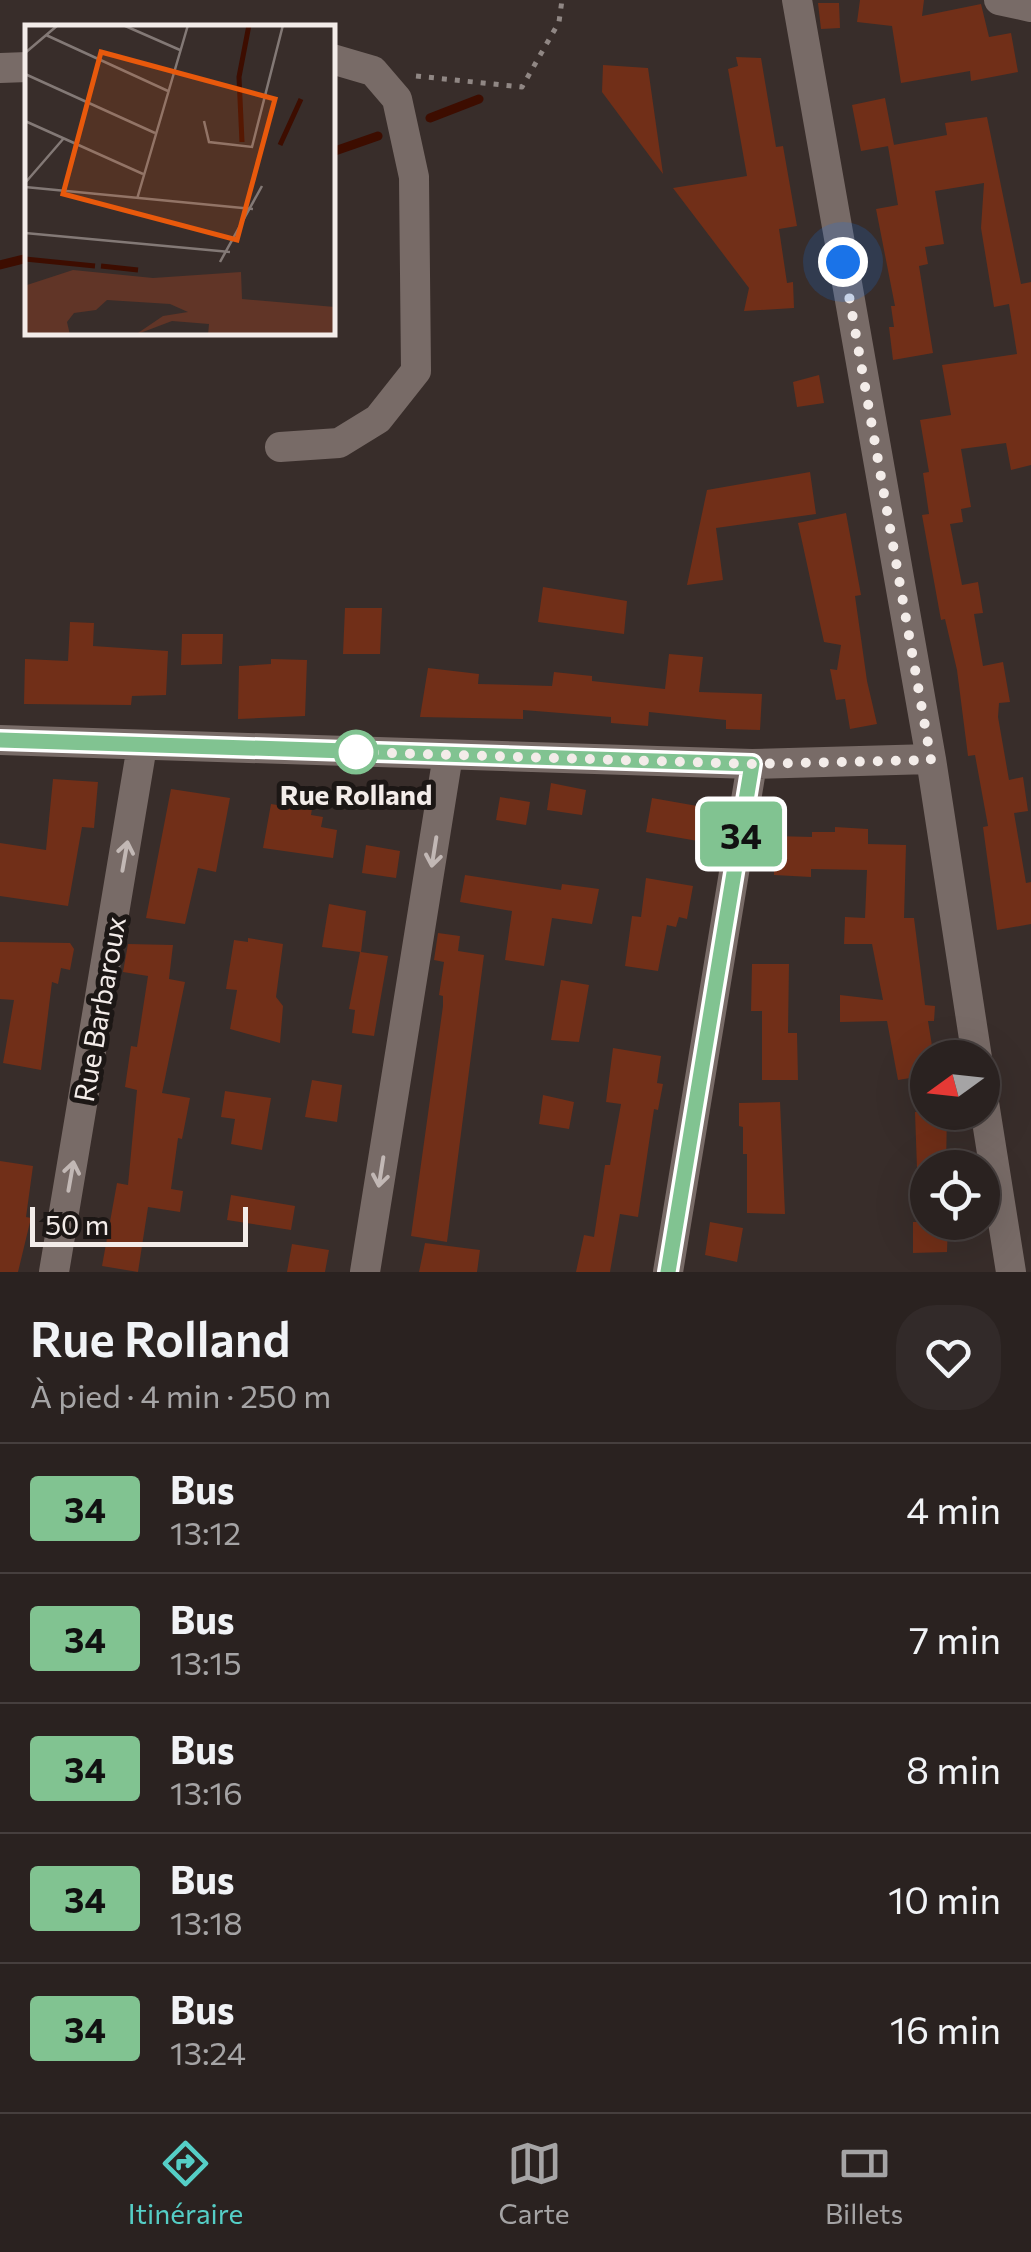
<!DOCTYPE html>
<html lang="fr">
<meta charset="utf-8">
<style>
:root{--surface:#2a2220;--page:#322a29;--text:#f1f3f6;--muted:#a5a4a5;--line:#463f3e;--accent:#55cec6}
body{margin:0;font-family:Commissioner,sans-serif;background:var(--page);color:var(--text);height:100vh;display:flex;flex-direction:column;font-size:38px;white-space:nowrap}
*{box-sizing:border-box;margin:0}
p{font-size:32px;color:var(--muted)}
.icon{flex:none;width:55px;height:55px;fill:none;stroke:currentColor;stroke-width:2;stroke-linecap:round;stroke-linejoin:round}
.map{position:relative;height:1272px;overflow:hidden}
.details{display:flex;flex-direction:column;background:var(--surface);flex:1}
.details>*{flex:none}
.badge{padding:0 20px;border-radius:8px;font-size:35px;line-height:65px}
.needle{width:65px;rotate:255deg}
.controls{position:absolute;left:910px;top:1040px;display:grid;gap:20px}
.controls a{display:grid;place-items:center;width:90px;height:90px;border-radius:50%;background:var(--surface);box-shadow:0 10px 40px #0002,0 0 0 2px var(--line);font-size:50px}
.scale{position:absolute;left:30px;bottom:25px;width:218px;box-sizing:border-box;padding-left:10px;border:5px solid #f3ece9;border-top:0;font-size:28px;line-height:35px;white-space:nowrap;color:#f3ece9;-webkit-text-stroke:8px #1c1715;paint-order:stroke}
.you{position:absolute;width:50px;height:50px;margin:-25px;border:8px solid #fff;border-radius:50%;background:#1a73e8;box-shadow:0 0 0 15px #1a73e833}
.map>.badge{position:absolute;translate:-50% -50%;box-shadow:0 0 0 5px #fff}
.round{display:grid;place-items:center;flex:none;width:105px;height:105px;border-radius:40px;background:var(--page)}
.headline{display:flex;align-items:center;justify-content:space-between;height:170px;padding:0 30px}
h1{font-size:48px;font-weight:600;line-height:75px}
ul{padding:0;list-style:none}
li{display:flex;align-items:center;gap:30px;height:130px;padding:0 30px;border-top:2px solid var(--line)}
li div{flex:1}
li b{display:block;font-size:38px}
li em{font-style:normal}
li .badge{min-width:110px;font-weight:700;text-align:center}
.menu{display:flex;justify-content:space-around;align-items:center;height:140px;border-top:2px solid var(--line);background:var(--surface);font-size:28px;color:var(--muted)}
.menu a{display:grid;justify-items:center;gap:5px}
.menu .current{color:var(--accent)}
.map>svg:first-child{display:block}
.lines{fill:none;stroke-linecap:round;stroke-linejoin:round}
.stream{stroke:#3d0d00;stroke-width:9}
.building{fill:#712f18}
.path{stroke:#908784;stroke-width:5;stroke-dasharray:5 8;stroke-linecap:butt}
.minor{stroke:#786b67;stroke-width:30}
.oneway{stroke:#c2b8b5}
.line-casing{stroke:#fff;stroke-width:22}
.line{stroke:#81c391;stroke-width:15}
.walk{stroke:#f3ece9;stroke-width:10;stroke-dasharray:0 18}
.stop-dot{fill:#fff;stroke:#81c391;stroke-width:5}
.labels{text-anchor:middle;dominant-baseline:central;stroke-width:10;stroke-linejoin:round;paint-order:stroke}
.stop-label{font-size:28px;font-weight:bold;fill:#f3ece9;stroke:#1c1715}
.street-label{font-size:28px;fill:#f3ece9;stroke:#1c1715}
.inset-river{fill:none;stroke:#3d0d00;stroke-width:5}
.inset-road{fill:none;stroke:#837976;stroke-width:2.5}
.view{fill:#e8590c;fill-opacity:0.15;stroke:#e8590c;stroke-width:5}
.inset-edge{fill:none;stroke:#f3ece9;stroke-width:5}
</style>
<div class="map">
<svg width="1031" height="1272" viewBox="0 0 1031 1272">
<rect width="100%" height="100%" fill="#382d2a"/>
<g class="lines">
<path class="stream" d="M430 118 479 99
M332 152 378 136
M0 265 28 258"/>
</g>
<path class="building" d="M860 0H924L922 16 981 4 989 37 1011 33 1018 72 971 81 970 71 901 83 892 26 857 22Z
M818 3H839L840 28 821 29Z
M736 57 761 58 776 147 783 146 797 226 779 229 787 283 793 282 794 308 744 311 749 288 673 188 747 176 728 69 738 66Z
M603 65 648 68 663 174 602 92Z
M885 98 894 145 861 151 852 105Z
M987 117 1021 284 1031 282V465L1011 470 1006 443 961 449 971 507 961 509 963 522 950 524 962 585 978 582 983 613 974 614 983 666 1003 662 1010 702 999 703 998 717 1009 780 1023 777 1028 811 1014 813 1026 883 1031 882V924L997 930 983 827 988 826 975 755 968 756 957 670 945 619 941 620 922 515 929 514 923 473 929 472 920 420 951 415 942 365 1017 354 1009 304 994 307 981 228 984 183 935 191 944 244 925 247 928 264 919 266 933 353 893 360 889 327H894L891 306H895L876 209 898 205 888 146 947 135 945 123Z
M819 375 824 403 797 407 793 382Z
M810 472 816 514 716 528 723 580 687 585 707 490Z
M846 513 861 595 855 596 867 681 877 724 850 729 845 699 836 700 830 669 837 670 841 645 824 642 798 523Z
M543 587 627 601 624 634 538 622Z
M345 608H382L380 654H343Z
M70 622 94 623 93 646 168 651 166 695 132 696 131 705 24 704 25 659 68 661Z
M182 634H223L222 664 181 665Z
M669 654 703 657 699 692 762 694 760 730 726 729V720L649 712 648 726 611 723V717L523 710V719L420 717 428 668 479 674 478 684 552 686 554 672 592 676V681L665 689Z
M271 659 307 660 305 716 238 719 239 666 271 664Z
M53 779 98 782 94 828 82 827 68 906 0 896V843L46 850Z
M551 783 586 790 582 815 547 810Z
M171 789 230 798 216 872 198 868 185 924 146 918Z
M500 797 530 802 526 825 496 820Z
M291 798 313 802 311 815 323 817 321 827 337 830 333 858 263 848 271 804 290 807Z
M652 798 703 807 698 841 646 832Z
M835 827 868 829V844L906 845 904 918H914L925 1005 935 1006 934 1021H928L934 1058H928V1075L898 1080 887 1021 840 1022V995L883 1000 872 944H844L845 917 865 918 867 870 811 869V877L774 875V836L812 837V832H835Z
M366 845 400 851 396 878 362 873Z
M465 875 561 890 562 884 599 889 592 924 552 918 544 966 505 960 512 911 460 902Z
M646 878 693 886 687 919 679 917 676 927 667 925 658 971 625 966 632 916 641 917Z
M329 904 366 911 361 952 388 956 374 1036 352 1033 355 1010 349 1009 360 952 322 947Z
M438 933 460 936 458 951 484 955 447 1242 411 1236 443 1006V996L439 995 444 962 434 960Z
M248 938 283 944 276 997 283 1006 280 1043 230 1029 237 990 226 989 234 940 248 942Z
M0 942 70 943 74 949 70 970 61 968 58 984 52 982 41 1070 3 1063 14 1000 0 999Z
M128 944 173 945 169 979 185 982 162 1093 190 1098 182 1139 178 1138 171 1189 183 1191 180 1212 148 1207 138 1272 102 1266 117 1183 128 1185 137 1090 125 1087 131 1046 137 1047 148 976 123 972Z
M752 964H789L788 1033H797L798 1080H762V1011H751Z
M561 980 589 985 579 1042 551 1040Z
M613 1048 661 1056 657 1083 663 1084 658 1110 654 1109 638 1217 620 1214 610 1272H576L584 1235 594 1237 605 1165H610L621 1104 606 1102Z
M312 1080 342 1085 337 1122 305 1117Z
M225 1091 271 1098 262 1150 231 1144 235 1119 221 1117Z
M543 1095 574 1102 569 1129 539 1124Z
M780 1102 785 1214 747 1213V1154H743V1127L739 1126V1103Z
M915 1112H947L946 1168H917Z
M0 1161 33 1166 26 1217 31 1218 18 1272H0Z
M231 1195 295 1206 291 1230 227 1220Z
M710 1222 743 1228 737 1262 705 1255Z
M913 1222H948L947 1252 913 1253Z
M425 1243 480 1250 477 1272H419Z
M292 1244 329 1250 325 1272H287Z"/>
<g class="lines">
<path class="path" d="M416 76 522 87 559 22 562 0"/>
<path class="minor" d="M797 0 931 759 977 1058
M999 0 1031 7
M0 68 28 67
M280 447 339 443 378 419 416 371 414 177 397 99 373 71 332 59
M0 740 752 764 931 759
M982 1090 1011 1272
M54 1272 142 746
M365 1272 448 755
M668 1272 752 764"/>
</g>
<defs><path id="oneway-shaft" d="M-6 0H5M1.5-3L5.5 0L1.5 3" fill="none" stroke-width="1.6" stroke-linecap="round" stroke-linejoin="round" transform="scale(2.5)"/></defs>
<g class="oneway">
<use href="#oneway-shaft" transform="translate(434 852) rotate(99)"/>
<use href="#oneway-shaft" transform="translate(125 856) rotate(-80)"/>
<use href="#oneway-shaft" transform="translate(381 1172) rotate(99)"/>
<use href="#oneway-shaft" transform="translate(71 1176) rotate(-80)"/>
</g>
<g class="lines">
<defs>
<path id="line" d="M0 740 752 764 668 1272"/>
</defs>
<use href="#line" class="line-casing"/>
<use href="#line" class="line"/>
<path class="walk" d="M356 752 752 764 931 760 843 262"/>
</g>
<circle class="stop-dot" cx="356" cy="752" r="20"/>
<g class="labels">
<g class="stop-label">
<text x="356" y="794">Rue Rolland</text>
</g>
<g class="street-label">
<text transform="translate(99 1009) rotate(-80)">Rue Barbaroux</text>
</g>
</g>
<g transform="translate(25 25)">
<rect width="310" height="310" fill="#382d2a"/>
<path d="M48 245 128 253 216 247 217 274 310 282V310H183L184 299 147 296 110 310 138 291 163 287 145 279 82 275 71 285 49 288 42 297 45 310H0L2 260Z" fill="#613527"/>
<path class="inset-river" d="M217 117 214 52 224 0M255 120 276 74M0 234 70 241M76 241 113 245"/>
<path class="inset-road" d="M98 0 155 25M21 10 143 66M0 28 33 0M0 49 130 108M0 96 118 149M179 96 184 117 227 122 258 0M0 158 39 113M0 162 228 184M112 174 163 0M0 208 205 227M195 237 237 161"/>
<path class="view" d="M76 27 250 74 212 215 38 169Z"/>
<rect width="310" height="310" class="inset-edge"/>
</g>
</svg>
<div class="controls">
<a><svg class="needle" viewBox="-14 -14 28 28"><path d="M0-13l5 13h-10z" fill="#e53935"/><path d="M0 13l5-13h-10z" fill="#a5a4a5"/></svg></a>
<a><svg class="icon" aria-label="locate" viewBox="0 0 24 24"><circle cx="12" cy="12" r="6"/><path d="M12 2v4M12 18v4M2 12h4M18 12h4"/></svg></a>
</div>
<div class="scale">50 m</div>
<div class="you" style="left:843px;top:262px"></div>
<b class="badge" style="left:741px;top:834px;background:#81c391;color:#111">34</b>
</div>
<section class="details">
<div class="headline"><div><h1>Rue Rolland</h1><p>À pied · 4 min · 250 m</p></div><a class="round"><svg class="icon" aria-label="heart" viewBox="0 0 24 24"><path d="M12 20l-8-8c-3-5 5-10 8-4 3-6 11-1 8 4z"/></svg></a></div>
<ul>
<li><span class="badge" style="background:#81c391;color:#111">34</span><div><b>Bus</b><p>13:12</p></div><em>4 min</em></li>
<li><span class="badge" style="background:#81c391;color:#111">34</span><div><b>Bus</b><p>13:15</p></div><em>7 min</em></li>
<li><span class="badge" style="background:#81c391;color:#111">34</span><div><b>Bus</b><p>13:16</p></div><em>8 min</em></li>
<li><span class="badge" style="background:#81c391;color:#111">34</span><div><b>Bus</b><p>13:18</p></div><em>10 min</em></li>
<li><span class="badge" style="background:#81c391;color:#111">34</span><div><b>Bus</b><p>13:24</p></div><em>16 min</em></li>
</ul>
</section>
<nav class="menu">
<a class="current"><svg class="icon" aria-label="directions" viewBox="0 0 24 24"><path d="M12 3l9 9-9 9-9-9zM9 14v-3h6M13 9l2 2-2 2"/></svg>Itinéraire</a>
<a><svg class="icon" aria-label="map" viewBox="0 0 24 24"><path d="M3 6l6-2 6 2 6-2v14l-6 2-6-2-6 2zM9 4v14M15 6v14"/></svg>Carte</a>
<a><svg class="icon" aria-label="tickets" viewBox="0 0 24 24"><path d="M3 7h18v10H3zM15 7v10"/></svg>Billets</a>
</nav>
